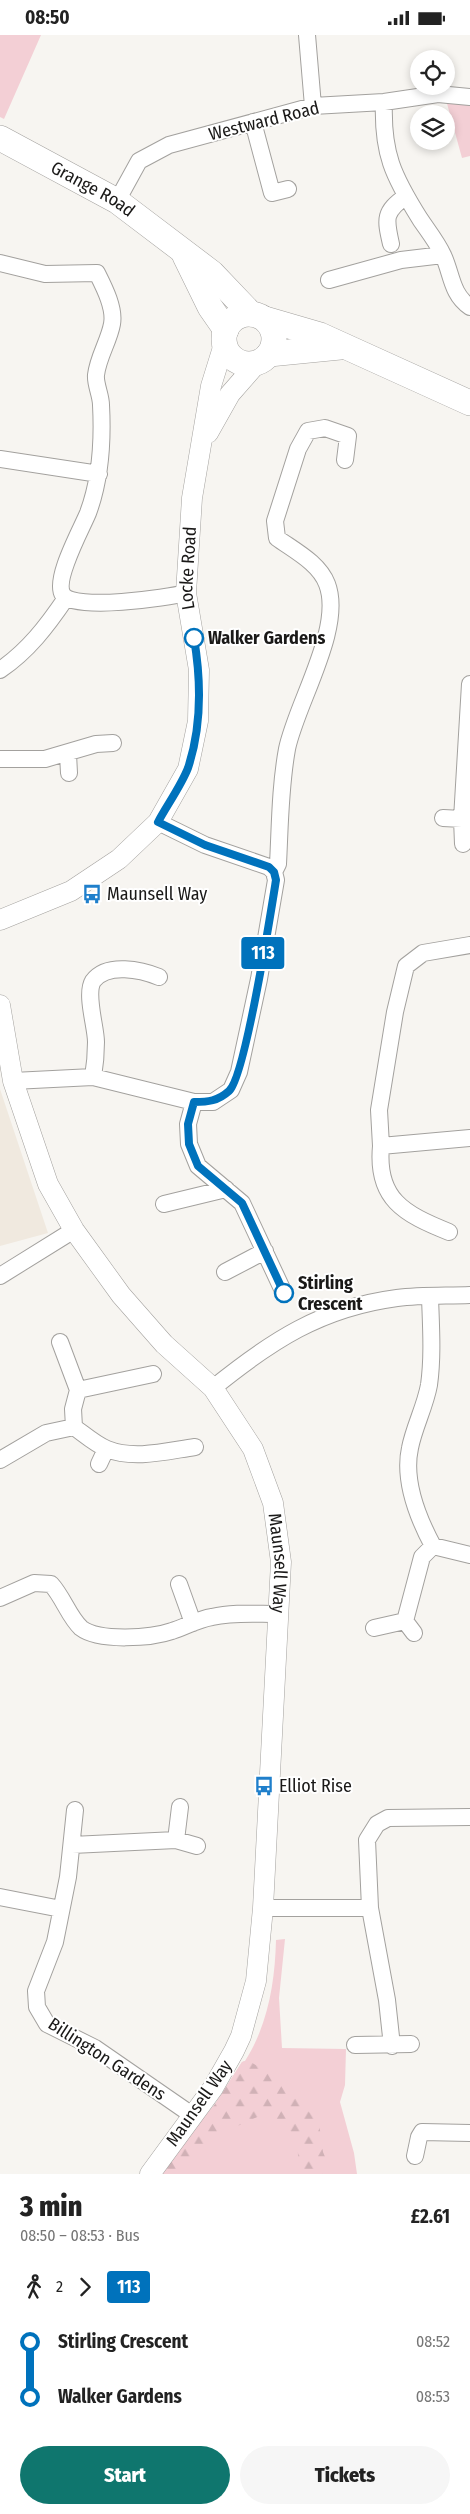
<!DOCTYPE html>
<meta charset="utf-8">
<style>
:root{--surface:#fff;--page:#f6f6f6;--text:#222;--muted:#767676;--accent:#0f766e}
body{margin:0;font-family:"Fira Sans Condensed",sans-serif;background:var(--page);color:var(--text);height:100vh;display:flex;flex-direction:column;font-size:19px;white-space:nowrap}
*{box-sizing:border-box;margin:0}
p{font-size:16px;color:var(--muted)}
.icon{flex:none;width:28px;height:28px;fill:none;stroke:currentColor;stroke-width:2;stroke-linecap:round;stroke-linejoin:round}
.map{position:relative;height:2139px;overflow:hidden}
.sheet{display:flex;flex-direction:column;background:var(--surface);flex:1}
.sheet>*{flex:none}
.badge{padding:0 10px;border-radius:4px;font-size:18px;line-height:32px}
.tools{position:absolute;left:410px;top:15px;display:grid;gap:10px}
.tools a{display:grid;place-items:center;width:45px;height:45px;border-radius:50%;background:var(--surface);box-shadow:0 2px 8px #0003;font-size:25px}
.map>.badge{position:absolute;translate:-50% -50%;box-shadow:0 0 0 2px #fff}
.legs{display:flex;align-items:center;gap:8px;height:55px;padding:0 20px;font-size:16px}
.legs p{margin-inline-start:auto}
.overview{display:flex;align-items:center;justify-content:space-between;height:85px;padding:0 20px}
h1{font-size:28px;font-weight:800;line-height:38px}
.button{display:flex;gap:10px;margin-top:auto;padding:10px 20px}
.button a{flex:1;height:58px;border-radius:30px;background:var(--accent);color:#fff;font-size:20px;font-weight:800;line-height:58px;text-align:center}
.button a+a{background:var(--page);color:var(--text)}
ul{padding:0 20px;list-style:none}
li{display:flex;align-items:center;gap:18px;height:55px;font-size:19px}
li i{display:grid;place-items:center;width:8px;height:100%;margin:0 6px;background:currentColor}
li i::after{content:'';width:12px;height:12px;margin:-6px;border:4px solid;border-radius:50%;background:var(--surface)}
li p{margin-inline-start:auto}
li:first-child i{background:linear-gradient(#0000 50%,currentColor 0)}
li:last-child i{background:linear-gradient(currentColor 50%,#0000 0)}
.status{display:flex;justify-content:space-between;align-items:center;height:35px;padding:0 25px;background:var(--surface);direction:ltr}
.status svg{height:14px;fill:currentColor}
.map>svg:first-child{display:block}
.built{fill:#f0e9df}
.green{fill:#f3cfd5}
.forest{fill:url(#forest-firs)}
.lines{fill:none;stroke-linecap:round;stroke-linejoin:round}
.minor-casing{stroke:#a3a19e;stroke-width:18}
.tertiary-casing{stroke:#a3a19e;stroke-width:21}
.primary-casing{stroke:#a3a19e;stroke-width:26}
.minor{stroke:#fff;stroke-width:16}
.tertiary{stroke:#fff;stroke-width:20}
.primary{stroke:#fff;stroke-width:25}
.line-1-casing{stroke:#fff;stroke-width:11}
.line-1{stroke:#0072bc;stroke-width:8}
.stop-1-dot{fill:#fff;stroke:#0072bc;stroke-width:2.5}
.labels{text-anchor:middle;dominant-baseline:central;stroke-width:4;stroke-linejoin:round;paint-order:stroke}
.street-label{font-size:18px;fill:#1a1918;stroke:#fff}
.stop-label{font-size:18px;font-weight:bold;fill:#1a1918;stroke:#fff;text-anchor:start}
.poi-label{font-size:18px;fill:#1a1918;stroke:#fff;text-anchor:start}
</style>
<div class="status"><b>08:50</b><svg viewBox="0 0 49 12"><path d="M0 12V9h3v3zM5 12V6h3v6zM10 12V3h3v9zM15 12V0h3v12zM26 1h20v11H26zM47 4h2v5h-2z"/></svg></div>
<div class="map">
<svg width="470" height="2139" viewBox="0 0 470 2139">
<defs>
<pattern id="forest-firs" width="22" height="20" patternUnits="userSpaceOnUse" patternTransform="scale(1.25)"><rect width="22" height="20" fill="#f3cfd5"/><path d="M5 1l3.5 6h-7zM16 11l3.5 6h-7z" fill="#d0b1b6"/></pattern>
</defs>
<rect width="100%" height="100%" fill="#f7f5f1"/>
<path class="built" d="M0 1054 48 1198 0 1211Z"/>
<path class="green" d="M0 0H41L4 84 0 82Z
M446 65 470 67V121L462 123Z
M285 1904 279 1963 282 2013 346 2014 345 2050 340 2067 354 2118 357 2139H160L166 2128 215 2069 242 2027 245 2026C268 1990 275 1947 276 1905Z"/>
<path class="forest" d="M245 2026H249L281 2045 319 2088 323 2117 332 2139H299L297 2102 268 2077 214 2102 183 2139H160L166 2128 215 2069 242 2027Z"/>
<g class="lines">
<defs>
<path id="minor" d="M307 0 313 71
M384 67C382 118 393 141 420 184 428 196 437 207 443 220 452 239 451 259 470 272
M253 87 272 158 288 154
M117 166 139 126 169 110 313 71 384 67 438 59 470 62
M391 209C385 183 384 177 406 161
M0 228 45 239 97 238C104 252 115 273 112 289 109 306 98 322 96 340 95 349 101 360 101 370 103 407 101 443 88 478 81 495 53 545 63 560 75 576 167 563 186 558
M329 245 401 225 443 220
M0 424 99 439
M0 635C28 616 47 591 66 563
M68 719 69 738
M0 724H45L96 709 113 708
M443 783 462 784
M463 809 462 784 470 649
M274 837 278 829C280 791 280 752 287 714 296 669 344 593 327 549 319 528 295 516 277 503L275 486 298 414 308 396 325 393 348 401 345 425
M470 910 423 918 406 931 395 977 379 1075 381 1111 470 1103
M93 1042C95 1030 96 1019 96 1007 96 992 85 959 93 946 107 927 142 935 159 942
M13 1046 93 1042 194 1067H213L231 1055 239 1037 259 944 276 845 274 837 269 832 205 810 158 787
M194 1067 188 1089 189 1109 198 1131 242 1168 284 1258
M381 1111C376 1164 404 1179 449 1197
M164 1169 226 1154
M225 1237 265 1216
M0 1241 74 1195
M430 1262C431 1292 433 1321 429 1350 425 1372 414 1392 410 1413 403 1445 418 1483 433 1511L470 1520
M60 1307 78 1355 73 1374 74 1392
M213 1353C271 1306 321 1273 397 1263 421 1260 446 1261 470 1260
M78 1355 153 1339
M0 1425 46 1398 74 1392C84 1399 95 1409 107 1414 134 1425 167 1416 195 1412
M99 1429 106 1414
M179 1549 193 1588
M0 1563 34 1548 51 1549C63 1562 69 1582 81 1593 99 1607 152 1603 172 1596 185 1592 198 1584 212 1582 233 1577 256 1579 277 1579
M374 1593 405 1586
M414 1598 405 1586 422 1522 433 1511
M75 1775 68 1842 55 1907 36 1956 37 1972 47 1989 95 2013 192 2080
M176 1805 180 1772
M72 1810 176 1805 197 1811
M0 1862 61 1874
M263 1873H370
M355 2010 411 2009
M392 2011 387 1965 370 1873 367 1805 377 1789 388 1783 470 1782
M415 2121 419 2102 422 2097 470 2098"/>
<g id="tertiary">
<path d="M208 398 230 359 258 327"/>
<path id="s1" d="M0 885 71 856 119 824 158 787 188 734 198 686 199 635 186 558 192 463 211 351 225 306"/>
<path id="s2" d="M0 970 13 1046 48 1149 74 1195 121 1260 164 1309 213 1353 253 1414 273 1468 281 1527 263 1873 256 1946 241 2001 234 2016 213 2053 150 2139"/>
</g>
<g id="primary">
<path id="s3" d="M0 103 117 166 212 238 251 279"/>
<path d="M185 221 210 272 226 295"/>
<circle cx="249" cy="304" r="25"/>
<path d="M265 284 320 300 470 368"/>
<path d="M269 319 340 312"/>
</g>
</defs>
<use href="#minor" class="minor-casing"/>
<use href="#tertiary" class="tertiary-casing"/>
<use href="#primary" class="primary-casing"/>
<use href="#minor" class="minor"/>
<use href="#tertiary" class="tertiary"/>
<use href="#primary" class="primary"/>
</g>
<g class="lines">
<defs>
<path id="line-1" d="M194 603C201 645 202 691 188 733 181 751 167 770 158 787L205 810 269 832 274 837 276 845C271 876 245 1042 229 1056 218 1066 208 1067 194 1067L188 1089 189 1109 198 1131 242 1168 284 1258"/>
</defs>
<use href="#line-1" class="line-1-casing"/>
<use href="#line-1" class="line-1"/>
</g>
<defs>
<symbol id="bus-bare" viewBox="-9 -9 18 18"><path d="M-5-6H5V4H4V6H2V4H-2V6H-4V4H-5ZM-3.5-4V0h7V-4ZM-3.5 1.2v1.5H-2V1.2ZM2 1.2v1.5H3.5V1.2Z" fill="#1f7fcb" stroke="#fff" stroke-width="2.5" paint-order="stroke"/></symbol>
</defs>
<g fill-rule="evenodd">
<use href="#bus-bare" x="78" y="845" width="28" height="28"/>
<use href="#bus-bare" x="250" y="1737" width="28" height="28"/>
</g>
<g class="stop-1-dot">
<circle cx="194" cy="603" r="9"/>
<circle cx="284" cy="1258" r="9"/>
</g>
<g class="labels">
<g class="street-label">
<text transform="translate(264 86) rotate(-14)">Westward Road</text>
<text stroke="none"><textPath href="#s3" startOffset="106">Grange Road</textPath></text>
<text stroke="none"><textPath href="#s1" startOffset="452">Locke Road</textPath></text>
<text stroke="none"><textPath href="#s2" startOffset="641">Maunsell Way</textPath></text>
<text transform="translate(107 2024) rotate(33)">Billington Gardens</text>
<text transform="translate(199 2068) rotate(-55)">Maunsell Way</text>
</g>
<g class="stop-label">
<text x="208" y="603">Walker Gardens</text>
<text x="298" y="1248">Stirling<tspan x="298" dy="21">Crescent</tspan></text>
</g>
<g class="poi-label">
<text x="107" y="859">Maunsell Way</text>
<text x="279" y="1751">Elliot Rise</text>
</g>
</g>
</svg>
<div class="tools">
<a><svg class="icon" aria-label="locate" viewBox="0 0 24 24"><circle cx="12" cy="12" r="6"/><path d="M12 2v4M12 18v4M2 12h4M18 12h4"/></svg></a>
<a><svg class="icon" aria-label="layers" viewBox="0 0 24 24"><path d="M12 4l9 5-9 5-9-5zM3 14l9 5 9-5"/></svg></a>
</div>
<b class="badge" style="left:263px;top:918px;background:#0072bc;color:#fff">113</b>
</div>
<section class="sheet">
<div class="overview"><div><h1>3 min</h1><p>08:50 – 08:53 · Bus</p></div><b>£2.61</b></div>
<div class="legs"><svg class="icon" aria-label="walk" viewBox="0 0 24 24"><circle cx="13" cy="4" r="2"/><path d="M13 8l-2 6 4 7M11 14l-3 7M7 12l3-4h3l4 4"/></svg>2<svg class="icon" aria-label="forward" viewBox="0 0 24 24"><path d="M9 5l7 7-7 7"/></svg><b class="badge" style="background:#0072bc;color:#fff">113</b></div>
<ul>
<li><i style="color:#0072bc"></i><b>Stirling Crescent</b><p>08:52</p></li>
<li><i style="color:#0072bc"></i><b>Walker Gardens</b><p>08:53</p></li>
</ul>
<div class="button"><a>Start</a><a>Tickets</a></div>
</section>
